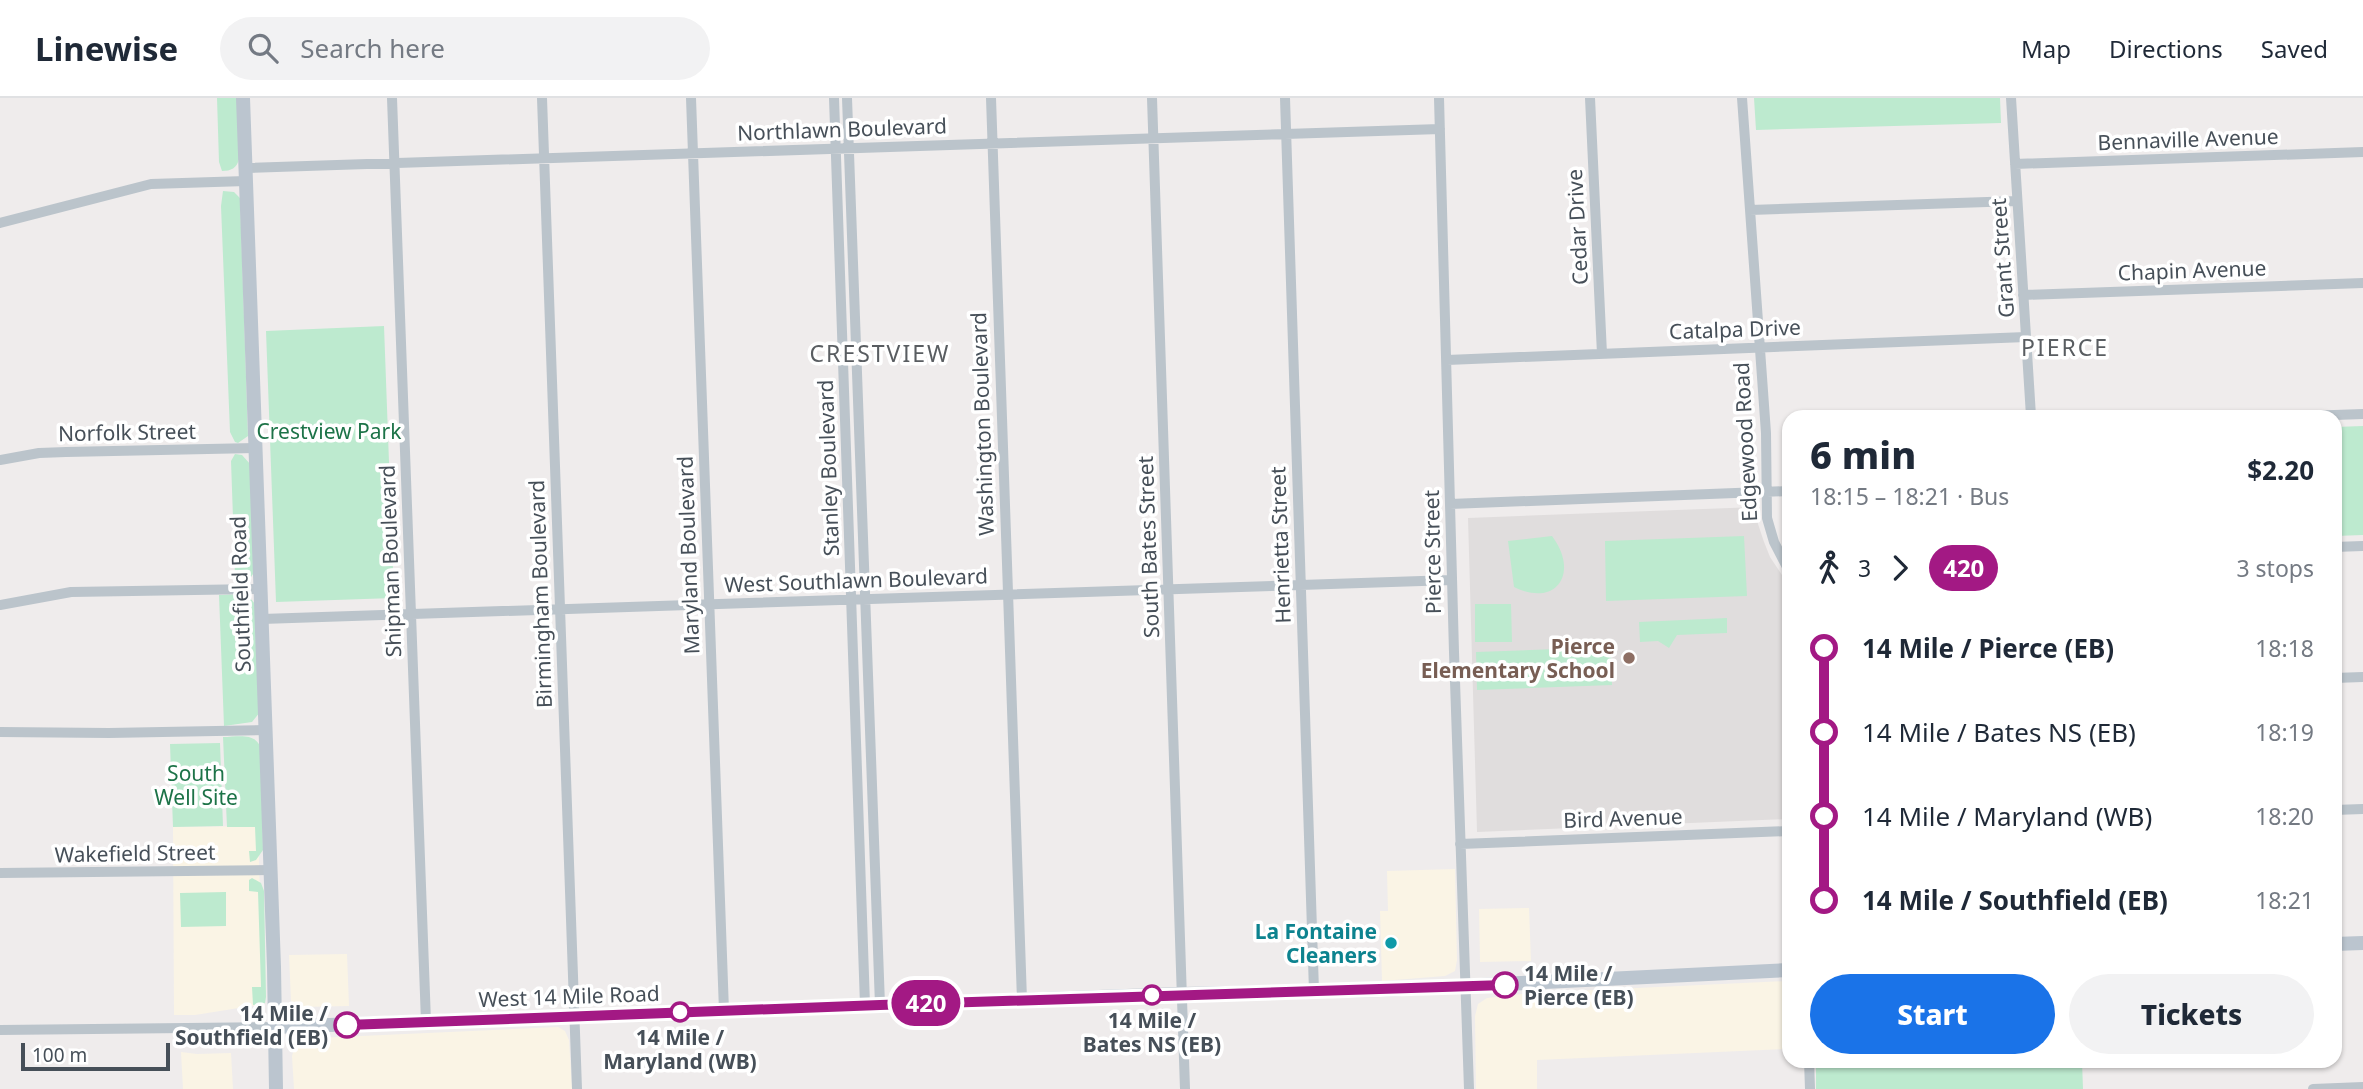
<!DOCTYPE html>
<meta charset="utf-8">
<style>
:root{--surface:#fff;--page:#f2f2f3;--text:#1f2937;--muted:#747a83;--line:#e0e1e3;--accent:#1a73e8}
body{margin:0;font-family:"Noto Sans",sans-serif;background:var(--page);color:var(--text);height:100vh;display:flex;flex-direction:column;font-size:26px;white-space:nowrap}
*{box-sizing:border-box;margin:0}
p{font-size:23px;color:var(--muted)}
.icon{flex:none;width:38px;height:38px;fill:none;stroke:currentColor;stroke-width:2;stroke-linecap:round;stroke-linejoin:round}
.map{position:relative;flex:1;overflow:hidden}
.sheet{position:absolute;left:1782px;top:312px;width:560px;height:658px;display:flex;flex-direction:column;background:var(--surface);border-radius:21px;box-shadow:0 2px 5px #0004}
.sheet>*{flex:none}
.badge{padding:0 14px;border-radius:23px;font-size:24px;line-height:46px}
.scale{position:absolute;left:21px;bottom:18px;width:149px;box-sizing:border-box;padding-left:7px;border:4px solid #464f58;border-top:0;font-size:19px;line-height:24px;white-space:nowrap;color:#464f58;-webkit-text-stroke:5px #fff;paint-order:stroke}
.map>.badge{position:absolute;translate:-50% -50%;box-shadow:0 0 0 4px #fff}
.legs{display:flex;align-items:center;gap:10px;height:77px;padding:0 28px;font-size:23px}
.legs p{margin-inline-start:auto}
.headline{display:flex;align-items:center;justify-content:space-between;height:119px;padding:0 28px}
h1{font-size:38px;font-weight:800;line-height:52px}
.button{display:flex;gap:14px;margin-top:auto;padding:14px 28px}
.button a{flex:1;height:80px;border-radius:42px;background:var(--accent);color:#fff;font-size:28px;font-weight:800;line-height:80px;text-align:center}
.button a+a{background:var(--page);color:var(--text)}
ul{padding:0 28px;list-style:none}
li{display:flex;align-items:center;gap:24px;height:84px;font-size:26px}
li i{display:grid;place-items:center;width:10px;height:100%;margin:0 9px;background:currentColor}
li i::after{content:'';width:18px;height:18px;margin:-9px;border:5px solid;border-radius:50%;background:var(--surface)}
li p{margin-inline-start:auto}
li:first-child i{background:linear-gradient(#0000 50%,currentColor 0)}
li:last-child i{background:linear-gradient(currentColor 50%,#0000 0)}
header{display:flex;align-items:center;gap:42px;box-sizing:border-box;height:98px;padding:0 35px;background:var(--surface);border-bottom:2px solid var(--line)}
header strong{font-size:33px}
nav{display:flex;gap:38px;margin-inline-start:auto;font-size:24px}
.search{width:490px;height:63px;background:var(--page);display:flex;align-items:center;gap:18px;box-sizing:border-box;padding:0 24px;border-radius:38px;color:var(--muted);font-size:26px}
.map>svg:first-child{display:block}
.commercial{fill:#faf4e5}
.education{fill:#e0dddd}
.green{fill:#bdeacf}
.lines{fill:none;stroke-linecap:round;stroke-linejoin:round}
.minor{stroke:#bbc4cb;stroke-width:10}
.secondary{stroke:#bbc5cf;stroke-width:14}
.line-1-casing{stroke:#fff;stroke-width:16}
.line-1{stroke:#a31984;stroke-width:10}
.education-dot{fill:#8d6e63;stroke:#fff;stroke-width:2.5}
.culture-dot{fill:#0f9aa8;stroke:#fff;stroke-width:2.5}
.stop-1-dot{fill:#fff;stroke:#a31984;stroke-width:3.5}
.labels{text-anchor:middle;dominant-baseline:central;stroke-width:7;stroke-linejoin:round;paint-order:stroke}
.street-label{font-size:21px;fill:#464f58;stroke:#fff}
.park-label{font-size:21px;fill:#1d7348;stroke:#fff}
.education-label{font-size:21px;font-weight:bold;fill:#785e54;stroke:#fff;text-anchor:end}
.culture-label{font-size:21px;font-weight:bold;fill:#0d838f;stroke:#fff;text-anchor:end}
.stop-label{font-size:21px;font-weight:bold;fill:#464f58;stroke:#fff}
.neighbourhood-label{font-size:23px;letter-spacing:2px;fill:#595d61;stroke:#fff}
</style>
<header>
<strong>Linewise</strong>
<div class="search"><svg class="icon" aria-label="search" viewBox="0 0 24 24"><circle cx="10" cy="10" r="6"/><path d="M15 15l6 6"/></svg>Search here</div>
<nav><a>Map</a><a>Directions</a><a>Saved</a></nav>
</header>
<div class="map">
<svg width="2363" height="991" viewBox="0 0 2363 991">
<rect width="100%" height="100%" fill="#efecec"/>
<path class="commercial" d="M258 728 263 906 195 917H174L173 729Z
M1455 771 1457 862 1455 873 1445 878 1382 883 1380 813H1388L1387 773Z
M1529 810 1531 863 1480 864 1479 811Z
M347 856 349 908 301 909 291 903 289 857Z
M1788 883V951L1537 962V991H1476L1475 918 1478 906 1487 900 1531 895Z
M558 929 565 933 569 942 572 991H294L292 958 294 951 308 943 317 940Z
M181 954 197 956 231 955 233 991H183Z"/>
<path class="education" d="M1756 409 1758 426 1764 444 1770 459 1784 480 1788 721 1477 734 1468 420Z"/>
<path class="green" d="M217 0H238L239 61C237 70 231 73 222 73L219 64Z
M1754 0H2000L2001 25 1756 32Z
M223 93 234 94 240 100 248 338 238 345 235 344 230 334 221 108Z
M384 228 394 500 276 504 266 233Z
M2363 328V437L2335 438V329Z
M235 356 242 357 251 367 255 473 249 482 242 485 235 477 231 363Z
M1552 438C1580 475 1556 510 1514 489L1508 443Z
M1744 438 1747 498 1606 503 1605 443Z
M219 497C232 497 249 493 256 508L260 614 252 624 224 628Z
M1475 506H1511L1512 544H1475Z
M1727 520V535L1677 537 1669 550 1658 543 1640 544 1639 524Z
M1611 549 1612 587 1477 592 1476 554Z
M223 639C238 639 255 634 261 650L263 752 256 762 250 764 249 753H256L255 729H227Z
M220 645 223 728 173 729 170 646Z
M252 780 261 785 264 793 266 899 265 905 253 907 252 889H261L258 794 249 793V782Z
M226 794V828L181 829 180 795Z
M1816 963H2082L2083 991H1816Z"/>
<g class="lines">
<path class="minor" d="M392 0 426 924
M542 0 577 991
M691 0 724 913
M834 0 865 907
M847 0 880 907
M991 0 1022 902
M1152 0 1185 991
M1285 0 1314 893
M1439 0 1454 554 1469 991
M1590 0 1602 256
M1742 0 1766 335 1767 420 1774 444 1788 471
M2011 0 2031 318
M2015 66 2363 54
M245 70 1440 31
M1750 112 2017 103
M0 125 151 86 246 83
M2023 197 2363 185
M1447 262 2026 239
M2305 318 2363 316
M0 362 39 355 66 354 255 350
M1450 406 1788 393
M2334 449 2363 448
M0 507 71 494 261 491
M262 521 1452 482
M2334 580 2363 579
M0 634 109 635 266 632
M2334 712 2363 711
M1460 746 1788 733
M0 775 271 772
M0 932 274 929
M1809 962 1810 991
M2313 991 2363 989"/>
<path class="secondary" d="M243 0 274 869 276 991
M2334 846 2363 845
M274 929 1181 896 1381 892 1788 872"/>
</g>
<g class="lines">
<defs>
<path id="line-1" d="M347 927 880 907 1505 887"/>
</defs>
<use href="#line-1" class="line-1-casing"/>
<use href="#line-1" class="line-1"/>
</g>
<circle class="education-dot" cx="1629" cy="560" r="7"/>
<circle class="culture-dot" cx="1391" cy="845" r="7"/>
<g class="stop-1-dot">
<circle cx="1505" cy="887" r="12"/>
<circle cx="1152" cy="897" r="9"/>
<circle cx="680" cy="914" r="9"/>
<circle cx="347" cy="927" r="12"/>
</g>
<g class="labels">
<g class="street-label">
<text transform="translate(842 31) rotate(-2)">Northlawn Boulevard</text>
<text transform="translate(2188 41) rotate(-2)">Bennaville Avenue</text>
<text transform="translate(1577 129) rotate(-93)">Cedar Drive</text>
<text transform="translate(2002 160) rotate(-94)">Grant Street</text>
<text transform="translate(2192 172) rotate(-2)">Chapin Avenue</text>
<text transform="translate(1735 231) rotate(-2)">Catalpa Drive</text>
<text transform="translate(982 326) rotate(-92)">Washington Boulevard</text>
<text transform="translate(127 334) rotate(-1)">Norfolk Street</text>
<text transform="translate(1745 344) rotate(-93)">Edgewood Road</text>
<text transform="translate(828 370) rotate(-92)">Stanley Boulevard</text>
<text transform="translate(1280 447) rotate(-92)">Henrietta Street</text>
<text transform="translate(1148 449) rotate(-92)">South Bates Street</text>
<text transform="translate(1432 454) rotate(-91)">Pierce Street</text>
<text transform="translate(688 457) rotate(-92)">Maryland Boulevard</text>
<text transform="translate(390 463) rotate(-92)">Shipman Boulevard</text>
<text transform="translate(856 482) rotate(-2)">West Southlawn Boulevard</text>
<text transform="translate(240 496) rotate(-92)">Southfield Road</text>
<text transform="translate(540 496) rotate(-92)">Birmingham Boulevard</text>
<text transform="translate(1623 720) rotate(-2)">Bird Avenue</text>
<text transform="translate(135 755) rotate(-1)">Wakefield Street</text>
<text transform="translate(569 898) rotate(-2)">West 14 Mile Road</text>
</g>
<g class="park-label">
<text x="329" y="333">Crestview Park</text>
<text x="196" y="675">South<tspan x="196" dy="24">Well Site</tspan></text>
</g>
<g class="education-label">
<text x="1615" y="548">Pierce<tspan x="1615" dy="24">Elementary School</tspan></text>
</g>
<g class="culture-label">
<text x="1377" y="833">La Fontaine<tspan x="1377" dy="24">Cleaners</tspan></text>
</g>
<g class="stop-label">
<text x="1524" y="875" text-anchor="start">14 Mile /<tspan x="1524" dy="24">Pierce (EB)</tspan></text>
<text x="328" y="915" text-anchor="end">14 Mile /<tspan x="328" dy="24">Southfield (EB)</tspan></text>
<text x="1152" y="922">14 Mile /<tspan x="1152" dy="24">Bates NS (EB)</tspan></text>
<text x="680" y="939">14 Mile /<tspan x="680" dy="24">Maryland (WB)</tspan></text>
</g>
<g class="neighbourhood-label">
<text x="2065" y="249">PIERCE</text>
<text x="880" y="255">CRESTVIEW</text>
</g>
</g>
</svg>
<div class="scale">100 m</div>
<b class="badge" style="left:926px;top:905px;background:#a31984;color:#fff">420</b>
<section class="sheet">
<div class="headline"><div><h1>6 min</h1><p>18:15 – 18:21 · Bus</p></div><b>$2.20</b></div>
<div class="legs"><svg class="icon" aria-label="walk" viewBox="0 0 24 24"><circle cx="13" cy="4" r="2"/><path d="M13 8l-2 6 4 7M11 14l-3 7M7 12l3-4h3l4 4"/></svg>3<svg class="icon" aria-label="forward" viewBox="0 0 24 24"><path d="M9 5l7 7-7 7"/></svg><b class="badge" style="background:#a31984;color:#fff">420</b><p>3 stops</p></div>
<ul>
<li><i style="color:#a31984"></i><b>14 Mile / Pierce (EB)</b><p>18:18</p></li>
<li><i style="color:#a31984"></i><span>14 Mile / Bates NS (EB)</span><p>18:19</p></li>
<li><i style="color:#a31984"></i><span>14 Mile / Maryland (WB)</span><p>18:20</p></li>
<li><i style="color:#a31984"></i><b>14 Mile / Southfield (EB)</b><p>18:21</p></li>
</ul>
<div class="button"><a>Start</a><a>Tickets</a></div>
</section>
</div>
